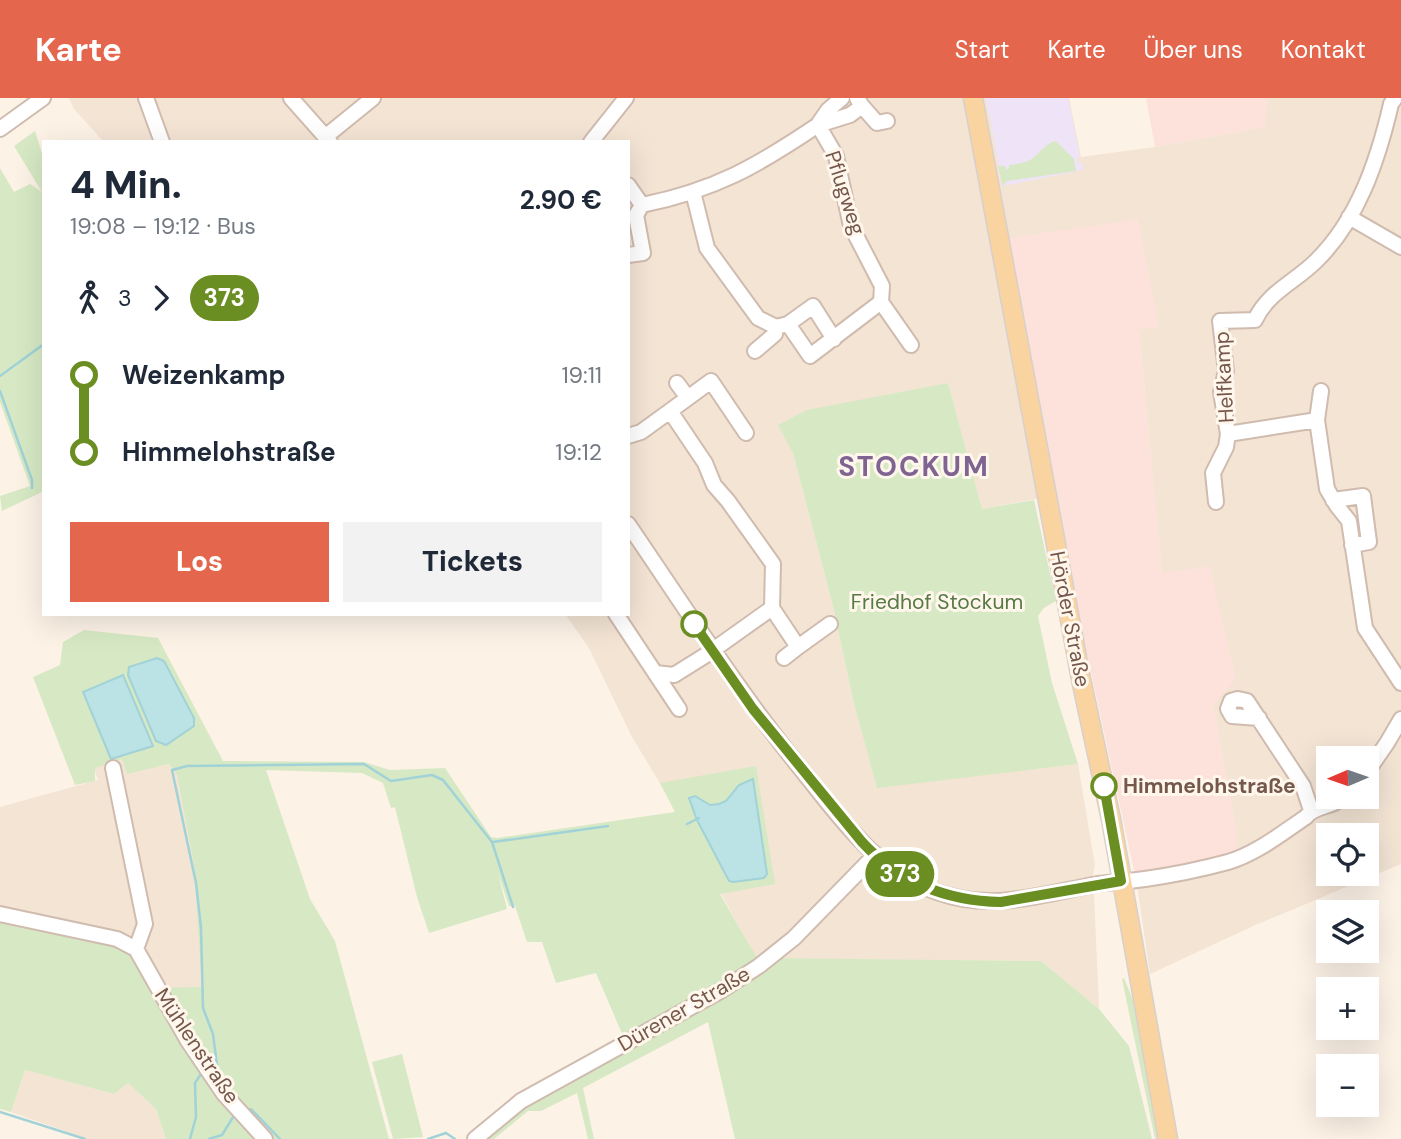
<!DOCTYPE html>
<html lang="de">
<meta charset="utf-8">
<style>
:root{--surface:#fff;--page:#f2f2f3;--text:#1f2937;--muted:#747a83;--accent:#e3664d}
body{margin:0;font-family:"DM Sans",sans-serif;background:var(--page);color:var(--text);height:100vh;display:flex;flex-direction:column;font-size:26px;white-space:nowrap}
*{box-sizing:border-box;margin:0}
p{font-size:23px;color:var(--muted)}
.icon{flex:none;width:38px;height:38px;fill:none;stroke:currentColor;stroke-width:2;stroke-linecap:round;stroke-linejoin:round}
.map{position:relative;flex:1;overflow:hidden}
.sheet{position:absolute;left:42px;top:42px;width:588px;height:476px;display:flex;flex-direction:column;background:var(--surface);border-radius:0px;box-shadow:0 7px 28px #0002}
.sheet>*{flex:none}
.badge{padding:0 14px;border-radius:23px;font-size:24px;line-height:46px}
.needle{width:46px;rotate:268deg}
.tools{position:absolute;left:1316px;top:648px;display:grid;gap:14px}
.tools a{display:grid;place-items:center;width:63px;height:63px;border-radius:0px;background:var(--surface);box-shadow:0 7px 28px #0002;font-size:35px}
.map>.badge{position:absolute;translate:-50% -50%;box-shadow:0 0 0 4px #fff}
.legs{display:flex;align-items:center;gap:10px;height:77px;padding:0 28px;font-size:23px}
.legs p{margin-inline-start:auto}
.summary{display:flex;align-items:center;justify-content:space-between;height:119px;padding:0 28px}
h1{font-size:38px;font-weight:800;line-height:52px}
.button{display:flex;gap:14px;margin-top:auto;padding:14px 28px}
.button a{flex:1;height:80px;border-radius:0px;background:var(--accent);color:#fff;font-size:28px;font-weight:800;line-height:80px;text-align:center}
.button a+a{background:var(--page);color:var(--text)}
ul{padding:0 28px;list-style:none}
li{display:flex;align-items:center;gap:24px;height:77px;font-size:26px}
li i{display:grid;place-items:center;width:10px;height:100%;margin:0 9px;background:currentColor}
li i::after{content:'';width:18px;height:18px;margin:-9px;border:5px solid;border-radius:50%;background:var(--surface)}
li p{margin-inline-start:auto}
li:first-child i{background:linear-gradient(#0000 50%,currentColor 0)}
li:last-child i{background:linear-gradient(currentColor 50%,#0000 0)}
header{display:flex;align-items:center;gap:42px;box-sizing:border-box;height:98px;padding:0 35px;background:var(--accent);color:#fff}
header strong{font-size:33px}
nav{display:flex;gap:38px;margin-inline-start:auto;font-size:24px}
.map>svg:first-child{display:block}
.residential{fill:#f3e4d4;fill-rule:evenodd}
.commercial{fill:#fce2da}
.education{fill:#efe3f8}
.green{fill:#d6e9c4}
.water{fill:#bbe2e5;stroke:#a1d2d7;stroke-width:2}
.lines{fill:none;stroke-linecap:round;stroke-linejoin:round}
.stream{stroke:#a1d2d7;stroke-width:2.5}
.minor-casing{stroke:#d0bbaf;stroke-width:18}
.major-casing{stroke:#d8d0cd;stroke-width:21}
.minor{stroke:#fff;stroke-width:14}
.major{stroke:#f9d3a0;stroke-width:18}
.line-1-casing{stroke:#fff;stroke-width:16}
.line-1{stroke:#6b8e23;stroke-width:10}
.stop-1-dot{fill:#fff;stroke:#6b8e23;stroke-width:3.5}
.labels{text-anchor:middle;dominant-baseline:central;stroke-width:6;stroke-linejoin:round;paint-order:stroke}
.street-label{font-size:21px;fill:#75574b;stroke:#fff6ec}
.park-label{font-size:21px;fill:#567a43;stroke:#fff6ec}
.stop-label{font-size:21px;font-weight:bold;fill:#75574b;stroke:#fff6ec;text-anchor:start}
.district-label{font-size:28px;font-weight:bold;letter-spacing:2px;fill:#7f6391;stroke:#fff6ec}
</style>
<header>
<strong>Karte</strong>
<nav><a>Start</a><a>Karte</a><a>Über uns</a><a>Kontakt</a></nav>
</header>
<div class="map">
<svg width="1401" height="1041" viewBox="0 0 1401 1041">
<rect width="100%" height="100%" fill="#fcf2e6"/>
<path class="residential" d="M69 0H1069L1081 59 1155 49 1265 29 1267 0H1401V766L1253 828 1150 876 1137 786 1236 732 1213 607 1162 475 1139 231 1158 229 1009 140 1057 397 982 411 948 285 779 327 793 355 833 508 853 602 877 689 1078 666 1095 768 1093 775 1099 911 1041 863 757 861 660 685 632 639 589 550 565 516H628V44H104L74 11ZM1328 660H1367V698H1328ZM1328 737H1367V775H1328Z
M122 660 157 669 170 666 177 677 194 768 203 890H153L0 821V709L98 682 94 670Z
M25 972 114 996 128 985 156 1011 166 1041H88L11 1014Z"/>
<path class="commercial" d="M1146 0H1267L1265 29 1155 49Z
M1138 121 1159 229 1139 231 1162 475 1210 468 1236 581 1213 607 1236 732V768L1137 786 1070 477 1008 140Z"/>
<path class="education" d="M986 0H1068L1080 59 1077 60 1078 65H1082L1083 72 1003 88Z"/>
<path class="green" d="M35 33 44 62V393L2 413 0 398 30 388 0 304V70L14 94 30 86 42 94 14 48Z
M1056 43 1074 61 1076 73 1007 83 1003 88 998 68H1005L1006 71H1009V67C1016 66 1027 65 1033 60 1041 54 1045 45 1056 43Z
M948 285 982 411 1034 402 1056 503 1044 510 1038 518 1052 585 1078 666 877 690 853 602 833 508 793 355 778 327 807 312Z
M84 532 158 540 223 663 364 664 390 672 445 670 491 739 497 740 675 714 660 685 756 668 775 786 720 796 757 860 1041 863 1099 911 1129 948 1152 1041H735L708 924 583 990 594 1041H588L577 995 541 1013H528L494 1041H480L568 969 623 938 596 875 556 885 542 844H527L515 808H509L498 775 507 811 429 835 417 799 395 709 391 710 383 685 362 675 266 672 310 801 335 843 389 1041H166L156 1011 128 985 114 996 25 972 11 1014 0 1011V821L117 845 135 854 153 890 202 889 194 768 177 677 169 666 127 676 122 661 95 670V683L75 687 33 579 60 567 63 544Z
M1124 880 1133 902H1135L1163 1041H1155L1122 881Z
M402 956 423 1039 393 1041 372 964Z"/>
<path class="water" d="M157 560 164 563 194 620V628L166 647 156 643 128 577 129 569Z
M123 577 153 648 111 661 83 594Z
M753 681 767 776 764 780 733 784 729 783 697 722 689 700 695 698 710 707 719 706 726 703 739 687Z"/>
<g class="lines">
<path class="stream" d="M0 278 44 246
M0 293 32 382V390
M687 726 699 720
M493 744 608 728
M211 970 217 967 213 936 203 910 201 830 196 785 172 672 187 668 364 666 391 683 432 677 443 682 492 744 513 809
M247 1012 251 1011 280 1041
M0 1014 85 1041
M190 1041 196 1019 195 985 203 973
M209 1041 222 1037 235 1016
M428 1041 446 1035 455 1041"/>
<defs>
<path id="minor" d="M146 0 162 44
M291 0 330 44
M862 8 877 25 887 23
M819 25 828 12 842 0
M818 27 850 17 862 8 857 0
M0 31 43 0
M325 39 373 0
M591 44 626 0
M628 87 642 107C716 92 757 68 818 27L836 58 851 128 882 188 881 204 911 247
M693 94 707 150 758 220 776 229 788 226 810 258 881 204
M1349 119 1401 149
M628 157 643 155 636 117 642 107
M788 226 813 208 834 241
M755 253 775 236 776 229
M677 285 688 300
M1321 293 1317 322 1327 391 1337 408 1349 423 1365 530 1401 585
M1228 336 1317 322
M628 338 641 334 670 313
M1333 402 1363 398 1369 444 1352 447
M1216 404 1213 375 1226 349 1228 336 1221 294 1226 273 1220 223 1255 222C1268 194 1295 184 1316 163 1358 122 1378 62 1391 6L1395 0
M628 426C686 511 740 596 805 676 842 723 879 774 937 794 992 814 1043 796 1098 786 1114 784 1130 783 1145 781 1173 777 1202 771 1228 764 1256 756 1282 735 1306 719 1314 707 1333 710 1345 698
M772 510 798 549 830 526
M616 516 679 611
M784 560 798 549
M655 575 674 577 706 557 772 510 773 466 728 403 714 387 705 365 670 313 711 283 746 335
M1259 620 1232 618 1228 611 1231 603 1238 601 1247 603 1303 688 1311 712
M113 670 145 826 136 851
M1367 674 1387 645 1401 621
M0 816 117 841 136 851 188 943 224 996 265 1041
M475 1041 521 1003 722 892 759 868 794 840 874 758"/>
<path id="major" d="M973 0 1081 581 1111 721 1168 1041"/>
</defs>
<use href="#minor" class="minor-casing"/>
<use href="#major" class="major-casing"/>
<use href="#minor" class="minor"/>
<use href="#major" class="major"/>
</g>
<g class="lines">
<defs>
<path id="line-1" d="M694 526 753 611 862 744C899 784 947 803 1001 804L1121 783 1104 688"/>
</defs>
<use href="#line-1" class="line-1-casing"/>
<use href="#line-1" class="line-1"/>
</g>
<g class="stop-1-dot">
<circle cx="694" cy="526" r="12"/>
<circle cx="1104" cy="688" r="12"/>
</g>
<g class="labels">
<g class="street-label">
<text transform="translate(845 95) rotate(72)">Pflugweg</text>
<text transform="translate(1224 279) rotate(-93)">Helfkamp</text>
<text transform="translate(1070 521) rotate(79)">Hörder Straße</text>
<text transform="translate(684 911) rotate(-30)">Dürener Straße</text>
<text transform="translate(197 948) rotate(56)">Mühlenstraße</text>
</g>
<g class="park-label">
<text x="937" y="504">Friedhof Stockum</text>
</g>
<g class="stop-label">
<text x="1123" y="688">Himmelohstraße</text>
</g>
<g class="district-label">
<text x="914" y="368">STOCKUM</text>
</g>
</g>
</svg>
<div class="tools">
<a><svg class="needle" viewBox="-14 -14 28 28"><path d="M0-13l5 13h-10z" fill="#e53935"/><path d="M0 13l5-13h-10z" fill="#747a83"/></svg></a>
<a><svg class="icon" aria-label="locate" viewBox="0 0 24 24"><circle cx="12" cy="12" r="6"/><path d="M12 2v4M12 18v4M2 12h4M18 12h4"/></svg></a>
<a><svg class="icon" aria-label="layers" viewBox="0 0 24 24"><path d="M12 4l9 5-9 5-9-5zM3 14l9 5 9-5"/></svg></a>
<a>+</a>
<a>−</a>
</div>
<b class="badge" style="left:900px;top:776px;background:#6b8e23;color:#fff">373</b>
<section class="sheet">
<div class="summary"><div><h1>4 Min.</h1><p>19:08 – 19:12 · Bus</p></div><b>2.90 €</b></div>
<div class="legs"><svg class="icon" aria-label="walk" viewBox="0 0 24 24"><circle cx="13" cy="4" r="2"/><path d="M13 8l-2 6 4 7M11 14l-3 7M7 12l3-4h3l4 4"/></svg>3<svg class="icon" aria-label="forward" viewBox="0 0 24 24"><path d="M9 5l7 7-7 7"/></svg><b class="badge" style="background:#6b8e23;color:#fff">373</b></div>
<ul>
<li><i style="color:#6b8e23"></i><b>Weizenkamp</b><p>19:11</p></li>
<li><i style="color:#6b8e23"></i><b>Himmelohstraße</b><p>19:12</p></li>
</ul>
<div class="button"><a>Los</a><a>Tickets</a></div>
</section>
</div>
